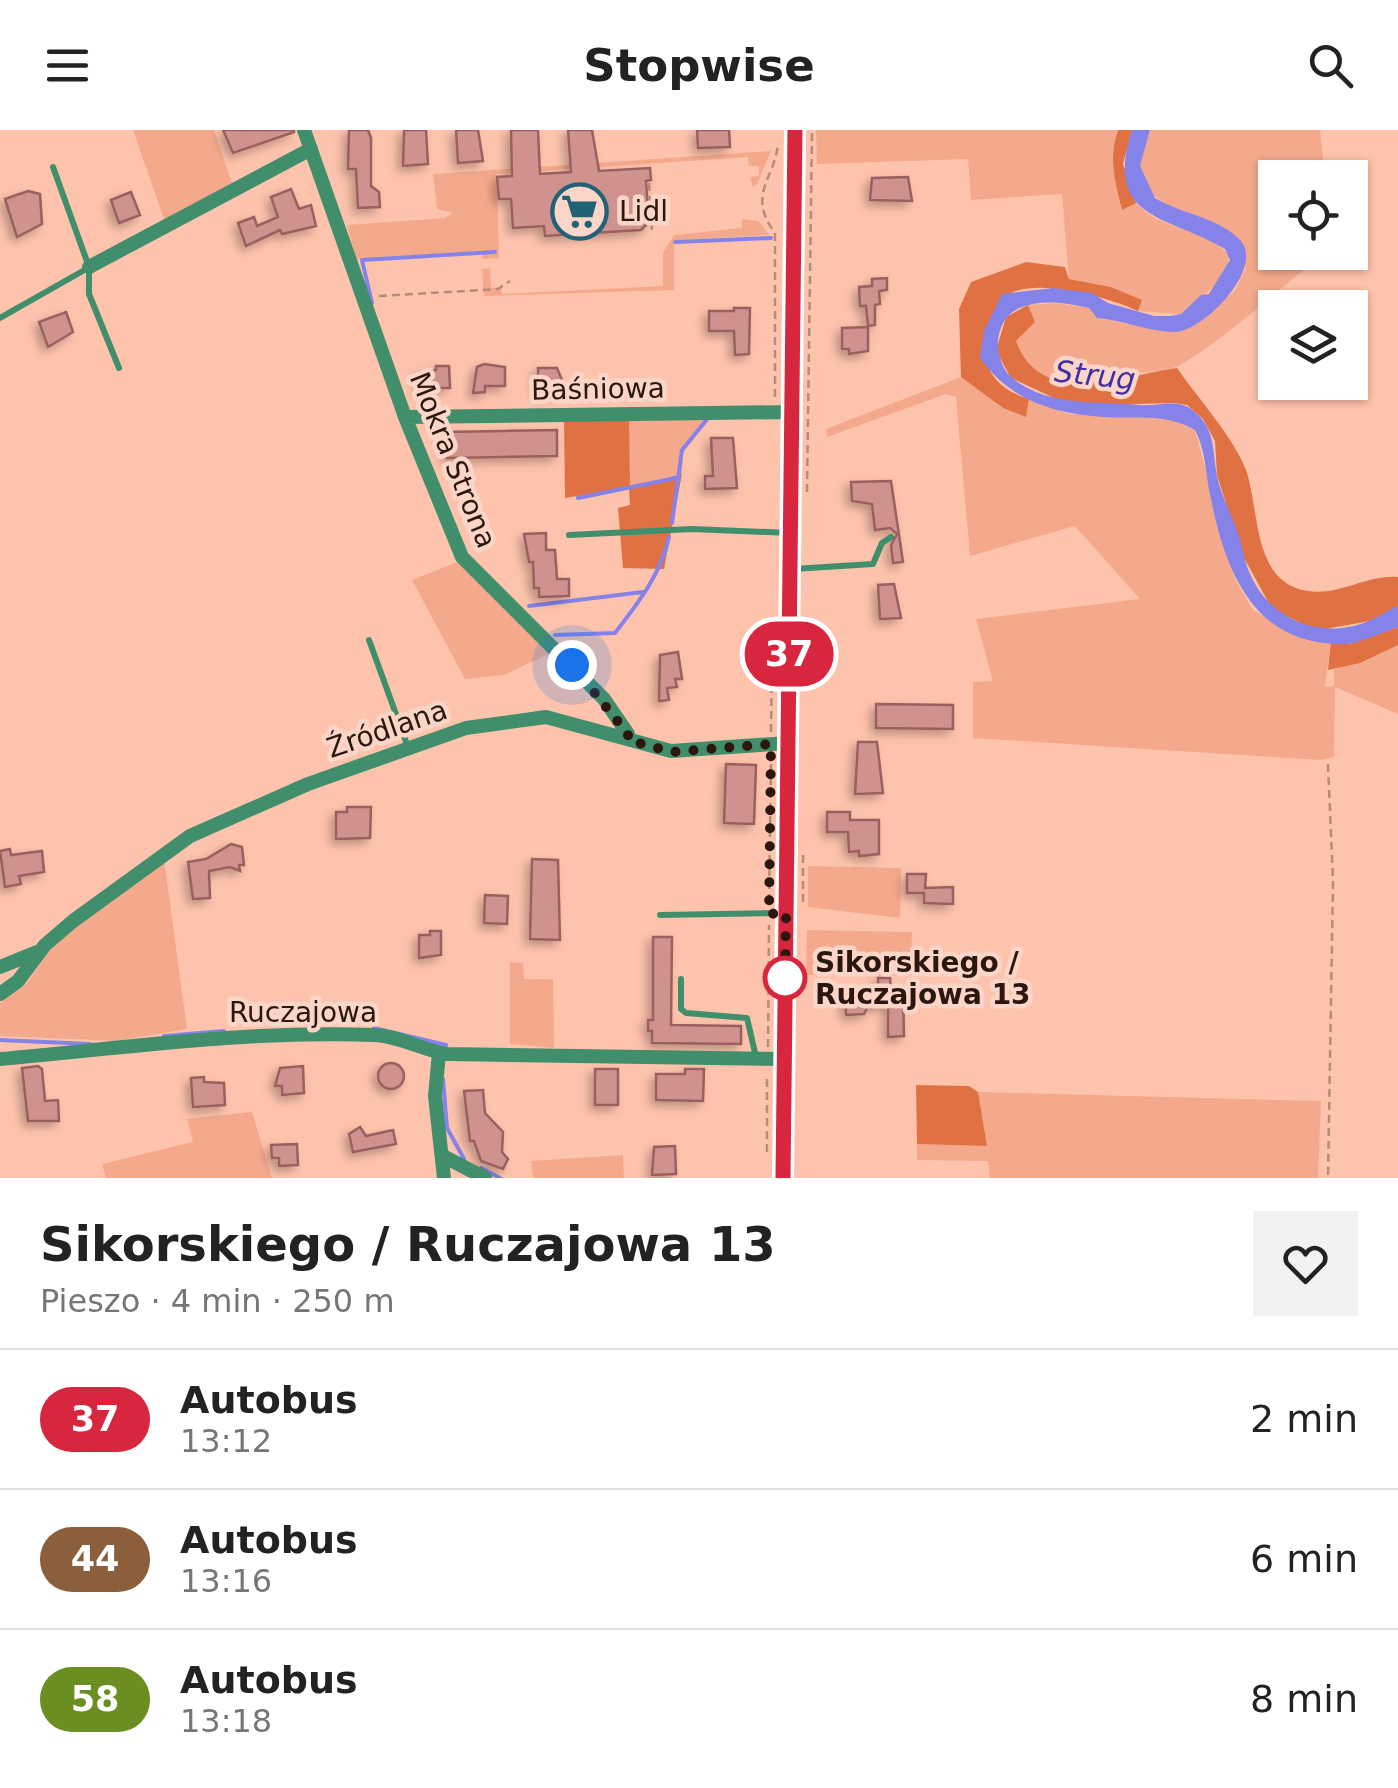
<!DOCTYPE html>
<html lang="pl">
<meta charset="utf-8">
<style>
:root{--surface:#fff;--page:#f2f2f2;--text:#222;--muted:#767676;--line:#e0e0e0}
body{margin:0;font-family:"DejaVu Sans",sans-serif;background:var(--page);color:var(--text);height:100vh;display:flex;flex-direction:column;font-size:38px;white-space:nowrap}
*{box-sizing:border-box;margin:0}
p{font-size:32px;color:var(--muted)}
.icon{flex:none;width:55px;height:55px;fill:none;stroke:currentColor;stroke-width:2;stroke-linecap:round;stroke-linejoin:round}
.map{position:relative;height:1048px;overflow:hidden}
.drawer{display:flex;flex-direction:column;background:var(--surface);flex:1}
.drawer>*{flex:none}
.badge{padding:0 20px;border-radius:32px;font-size:35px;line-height:65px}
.buttons{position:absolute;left:1258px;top:30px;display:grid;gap:20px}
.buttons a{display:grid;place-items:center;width:110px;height:110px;border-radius:0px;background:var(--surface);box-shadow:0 2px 8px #0004;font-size:50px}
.you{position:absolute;width:50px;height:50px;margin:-25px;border:8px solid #fff;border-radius:50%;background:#1a73e8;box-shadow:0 0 0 15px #1a73e833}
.map>.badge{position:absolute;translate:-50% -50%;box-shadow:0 0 0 5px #fff}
.round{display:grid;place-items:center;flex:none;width:105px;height:105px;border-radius:0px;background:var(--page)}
.summary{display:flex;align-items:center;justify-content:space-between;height:170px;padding:0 40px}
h1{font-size:48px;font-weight:800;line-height:75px}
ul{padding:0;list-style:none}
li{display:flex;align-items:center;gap:30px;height:140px;padding:0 40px;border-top:2px solid var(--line)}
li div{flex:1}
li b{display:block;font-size:38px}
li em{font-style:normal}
li .badge{min-width:110px;font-weight:700;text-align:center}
header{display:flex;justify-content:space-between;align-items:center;height:130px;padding:0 40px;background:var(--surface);font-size:45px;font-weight:800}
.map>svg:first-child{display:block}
.green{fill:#f5a98c}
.forest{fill:#df7143}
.water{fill:#8583ea}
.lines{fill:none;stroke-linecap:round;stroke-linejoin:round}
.stream{stroke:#8583ea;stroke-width:4}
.building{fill:#cf928f;stroke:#9a615f;stroke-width:2.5;filter:url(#shadow)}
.path{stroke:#b88a78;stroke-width:2.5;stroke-dasharray:8 5;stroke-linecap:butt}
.lane{stroke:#408e6b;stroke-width:6}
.street{stroke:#408e6b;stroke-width:14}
.secondary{stroke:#196245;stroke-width:18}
.line-casing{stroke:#fff;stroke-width:22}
.line{stroke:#d7263d;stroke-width:15}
.walk{stroke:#2c170f;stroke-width:10;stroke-dasharray:0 18}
.stop-dot{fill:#fff;stroke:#d7263d;stroke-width:5}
.labels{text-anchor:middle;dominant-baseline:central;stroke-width:9;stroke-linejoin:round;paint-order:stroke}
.poi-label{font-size:28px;fill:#2c170f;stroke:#fbd6c8;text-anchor:start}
.street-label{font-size:28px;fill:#2c170f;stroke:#fbd6c8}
.stop-label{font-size:28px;font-weight:bold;fill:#2c170f;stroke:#fbd6c8;text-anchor:start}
.water-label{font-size:30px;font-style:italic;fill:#422fa6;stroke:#fbd6c8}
</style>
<header><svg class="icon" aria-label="menu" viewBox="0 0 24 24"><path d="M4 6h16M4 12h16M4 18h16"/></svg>Stopwise<svg class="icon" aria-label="search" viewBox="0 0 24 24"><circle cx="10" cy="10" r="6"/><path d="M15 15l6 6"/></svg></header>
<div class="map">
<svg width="1398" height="1048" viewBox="0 0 1398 1048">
<defs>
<filter id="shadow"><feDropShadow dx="-4.5" dy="4.5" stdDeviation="5" flood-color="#0004"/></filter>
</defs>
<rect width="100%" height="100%" fill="#fec3ac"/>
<path class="green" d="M133 0H214L233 56 165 92Z
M816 0H1118C1108 29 1115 51 1122 80L1136 73C1160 100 1204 98 1228 124 1232 156 1198 164 1181 184L1138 181 1141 170 1111 157 1069 149 1062 64 971 70 968 29 817 34Z
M1150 0H1320L1325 47 1275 48V122L1316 123V130C1272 164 1228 207 1180 235 1166 243 1143 241 1127 244 1082 253 1035 264 1016 211L1035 192 1028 175 1055 173 1089 178 1097 188 1174 202 1234 162 1246 138 1202 88 1165 74 1150 62 1140 36Z
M771 21 757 54 753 57 750 47 759 46V36H749L748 27 497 44 499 128 482 129 481 121 356 129 347 95 445 88 453 83 437 79 433 44Z
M742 89 758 91 770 105 674 110V160L484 166 482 139 490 138 491 158 501 157 502 164 663 156V123L674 105 742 98Z
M961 247 1003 278 1026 286 1029 269 1068 284 1161 286 1195 300 1235 449 1253 480 1305 509 1331 511 1325 557 1334 556V539L1398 515V584L1335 557 1334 627 1320 630 973 608V552L993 551 976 489 1140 469 1075 396 970 426 956 267 946 264 827 307 826 299Z
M710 288 683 323 682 344 629 358V289Z
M460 431 553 522 504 545 465 549 412 450Z
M164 729 187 899 117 911 0 906V873L27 853 58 809Z
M808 736 901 738 900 788 808 777Z
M807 800 912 802 911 846 806 845Z
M510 832 523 833 524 849H553L554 918 510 914Z
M978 962 1321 971 1318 1048H990L988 1031 917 1030V1014L987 1016Z
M252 982 272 1048H106L102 1034 193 1012 187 989Z
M623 1025 624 1048H533L531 1031Z"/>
<path class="forest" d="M1118 0H1132L1123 34 1136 73 1122 80C1115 51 1108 29 1118 0Z
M1026 132 1065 137 1069 149 1111 157 1142 170 1138 181C1111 168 1041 148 1011 163 1001 168 997 176 993 186 977 225 985 255 1029 269L1026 287 1003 278 961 247 959 179 971 152Z
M1028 175 1035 192 1016 211C1041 280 1124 245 1177 238 1197 267 1234 308 1246 340 1260 381 1252 453 1308 461 1339 466 1368 444 1398 447V476L1370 491 1325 499 1309 497 1272 479 1242 424 1217 345 1215 311 1203 289 1187 275 1174 273 1098 275 1056 269 1011 248 996 221 1006 187Z
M629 289 630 358 682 344 664 439 623 438 618 378 630 375 629 358 565 368 564 290Z
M1398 497V515L1360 533 1328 540 1331 511 1350 514Z
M916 955 969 956 978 962 987 1016 917 1014Z"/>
<path class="water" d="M1132 0H1150L1140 36 1155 68C1181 84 1217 87 1239 109 1268 136 1202 203 1174 202 1149 202 1123 190 1097 188L1089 178C1068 173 1043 169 1022 177 991 188 991 234 1016 251 1052 277 1099 271 1139 275 1156 277 1176 268 1191 279 1216 297 1212 319 1217 346 1221 365 1231 384 1238 403 1243 417 1244 432 1251 446 1272 492 1324 511 1371 490 1381 486 1389 479 1398 476V497C1388 501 1357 513 1348 514 1252 518 1224 439 1209 359 1205 338 1205 319 1195 300 1164 283 1138 289 1104 287 1052 284 1009 269 980 228L984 201 1002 164 1053 158 1092 163 1108 173 1154 186H1170L1181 184 1201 165 1209 164 1230 130 1225 119C1167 84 1103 91 1132 0Z"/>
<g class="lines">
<path class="stream" d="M675 112 771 108
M372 173 362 130 495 122
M578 368 676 348
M672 393 682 320 708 288
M529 476 643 462
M555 505 615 503C638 473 661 444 669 407
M374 898 446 915
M164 906 224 901
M0 910 90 914
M443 949 447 998 464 1029
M481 1038 500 1048"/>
</g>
<path class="building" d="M223 0H294V2L233 23Z
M349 0H368L371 8V56L379 62 380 77 358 78 356 39H348Z
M404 0H426L428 34 403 36Z
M456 0H478L483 31 458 33Z
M511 0H538L540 44 571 42 568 0H592L599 41 650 38 651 50 646 51 649 92 641 100 545 106 544 96 513 98 511 69H499L497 47 512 46Z
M697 0H729L730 17 698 18Z
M908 47 912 71 870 70 872 48Z
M291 59 299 79 311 75 316 96 282 104 280 100 246 116 238 93 254 87 257 96 278 87 271 67Z
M28 61 40 64 42 94 17 107 5 69Z
M131 62 140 85 119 93 111 70Z
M887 148V160L879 161 880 174 875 175V195L868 196 866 176H860L859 157 872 156V149Z
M734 178H750L749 224 735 225 734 201H709V181H734Z
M66 182 73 202 48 217 39 192Z
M868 197V221L849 224V219H842V198Z
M484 234 505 237V256H485V262L473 263 477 237Z
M436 236H449L450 258H421L420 242 436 240Z
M538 238H557L562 250 558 262 538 264Z
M557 300V326L447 328 446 302Z
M711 308H733L737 358 705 359V346H713Z
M891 351 903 432 893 433 891 415 897 404 890 398 875 400 872 374 852 371 851 352Z
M546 403V420H555L557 449H569V466L539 467V458H534L533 432H529L524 404Z
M894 454 901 488 880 489 878 455Z
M678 522 682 549H675L677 557 667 558 669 570 659 571 660 525Z
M876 574 953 575V599L876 598Z
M858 612H877L883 663 855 664Z
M726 634 756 635 754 694 724 693Z
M347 677H371L370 708 336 709V682H347Z
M827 682H850V690H879V724L859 726V721L849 722 848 702H827Z
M231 714 242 717 244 735H239L240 741 230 737 209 741 210 768 193 769 188 732 206 729Z
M10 719 11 725 42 721 44 742 19 746 21 754 5 757 0 721Z
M532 729 558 730 560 810 530 809Z
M907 744H926L925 758 953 757V774L924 773V763H907Z
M485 765 508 766 507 794 484 793Z
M430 801H441V825L419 828V805H430Z
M653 807H672L671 895 741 896V914L652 913V901H648V890H653Z
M878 848H890L891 863H903L904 906 888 907V875L868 876 864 884 846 885 845 865H878Z
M378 946a13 13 0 1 1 26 0a13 13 0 1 1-26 0Z
M38 936 42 939 45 971 58 970 59 991H28L22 938Z
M303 936 304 963 282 965V956H275L280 938Z
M595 939H618V975H595Z
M685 939H704L703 971 656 970V944H685Z
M204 947V952L224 953 225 975 193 977 191 948Z
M483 960 485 983 503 1002 502 1022 508 1029 503 1039 481 1031 474 1011H470L464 961Z
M360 997 366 1006 393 1000 396 1014 353 1022 349 1004Z
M297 1014 298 1035 279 1036V1028H272L271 1015Z
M675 1016 676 1044 652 1045 654 1017Z"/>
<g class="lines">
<path class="path" d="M649 53 652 101
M379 166 498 159 510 151
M775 267V103C746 64 775 50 778 13
M807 362 812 0
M771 602 772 525
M1328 634 1333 751 1328 1048
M769 772 771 630
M803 772V725
M768 917 769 795
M767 1022V945"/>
<path class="lane" d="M53 37 89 137V164L119 238
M0 188 88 138
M569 405 692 399 790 403
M793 439 873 434 882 413 891 407
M369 510 408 617
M660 785 785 783
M681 849V879L686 883 747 888 756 927"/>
<path class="street" d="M304 0 405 287 462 427 604 569 628 604V609
M89 137 311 19
M405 287 792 282
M0 837 37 822
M0 864 18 851 45 815 73 791 190 706 308 654 466 598 546 587 671 621 788 613
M439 923 435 966 444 1048
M0 929C124 918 248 900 374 905 400 906 422 920 447 924L785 929
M443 1026 485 1048"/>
<path class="secondary" d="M783 1048 795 0"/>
</g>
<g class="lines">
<defs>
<path id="line" d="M783 1048 795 0"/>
</defs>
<use href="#line" class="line-casing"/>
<use href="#line" class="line"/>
<path class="walk" d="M572 535 628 604V610L672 622 771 614 769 784 786 783 785 848"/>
</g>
<defs>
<symbol id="supermarket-ring" viewBox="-11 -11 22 22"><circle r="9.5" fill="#fbd6c8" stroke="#216276" stroke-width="1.5"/><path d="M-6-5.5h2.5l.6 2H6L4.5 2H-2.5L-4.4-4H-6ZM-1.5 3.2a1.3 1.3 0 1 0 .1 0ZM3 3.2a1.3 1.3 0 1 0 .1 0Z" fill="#216276"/></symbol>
</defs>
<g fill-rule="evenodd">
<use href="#supermarket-ring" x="548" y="50" width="63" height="63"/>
</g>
<circle class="stop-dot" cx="785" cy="848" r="20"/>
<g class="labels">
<g class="poi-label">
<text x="619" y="81">Lidl</text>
</g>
<g class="street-label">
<text transform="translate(598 259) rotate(-1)">Baśniowa</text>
<text transform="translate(453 330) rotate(68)">Mokra Strona</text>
<text transform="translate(387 599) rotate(-19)">Źródlana</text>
<text x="303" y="882">Ruczajowa</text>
</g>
<g class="stop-label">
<text x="815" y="832">Sikorskiego /<tspan x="815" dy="32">Ruczajowa 13</tspan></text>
</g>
<g class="water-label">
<text transform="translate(1095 245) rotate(6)">Strug</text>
</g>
</g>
</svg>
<div class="buttons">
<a><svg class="icon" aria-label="locate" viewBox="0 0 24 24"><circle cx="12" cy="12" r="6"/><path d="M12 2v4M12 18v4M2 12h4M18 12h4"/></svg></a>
<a><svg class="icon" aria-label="layers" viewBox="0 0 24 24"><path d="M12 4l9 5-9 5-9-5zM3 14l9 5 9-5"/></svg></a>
</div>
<div class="you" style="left:572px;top:535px"></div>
<b class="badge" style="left:789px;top:524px;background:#d7263d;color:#fff">37</b>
</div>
<section class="drawer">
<div class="summary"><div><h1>Sikorskiego / Ruczajowa 13</h1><p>Pieszo · 4 min · 250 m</p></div><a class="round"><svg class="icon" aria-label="heart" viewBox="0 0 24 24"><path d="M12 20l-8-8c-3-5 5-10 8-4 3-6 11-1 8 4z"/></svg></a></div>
<ul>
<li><span class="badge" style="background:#d7263d;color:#fff">37</span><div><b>Autobus</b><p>13:12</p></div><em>2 min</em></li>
<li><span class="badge" style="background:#8b5e3c;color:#fff">44</span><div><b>Autobus</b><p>13:16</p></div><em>6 min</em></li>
<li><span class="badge" style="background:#6b8e23;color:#fff">58</span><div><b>Autobus</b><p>13:18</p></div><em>8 min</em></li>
</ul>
</section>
